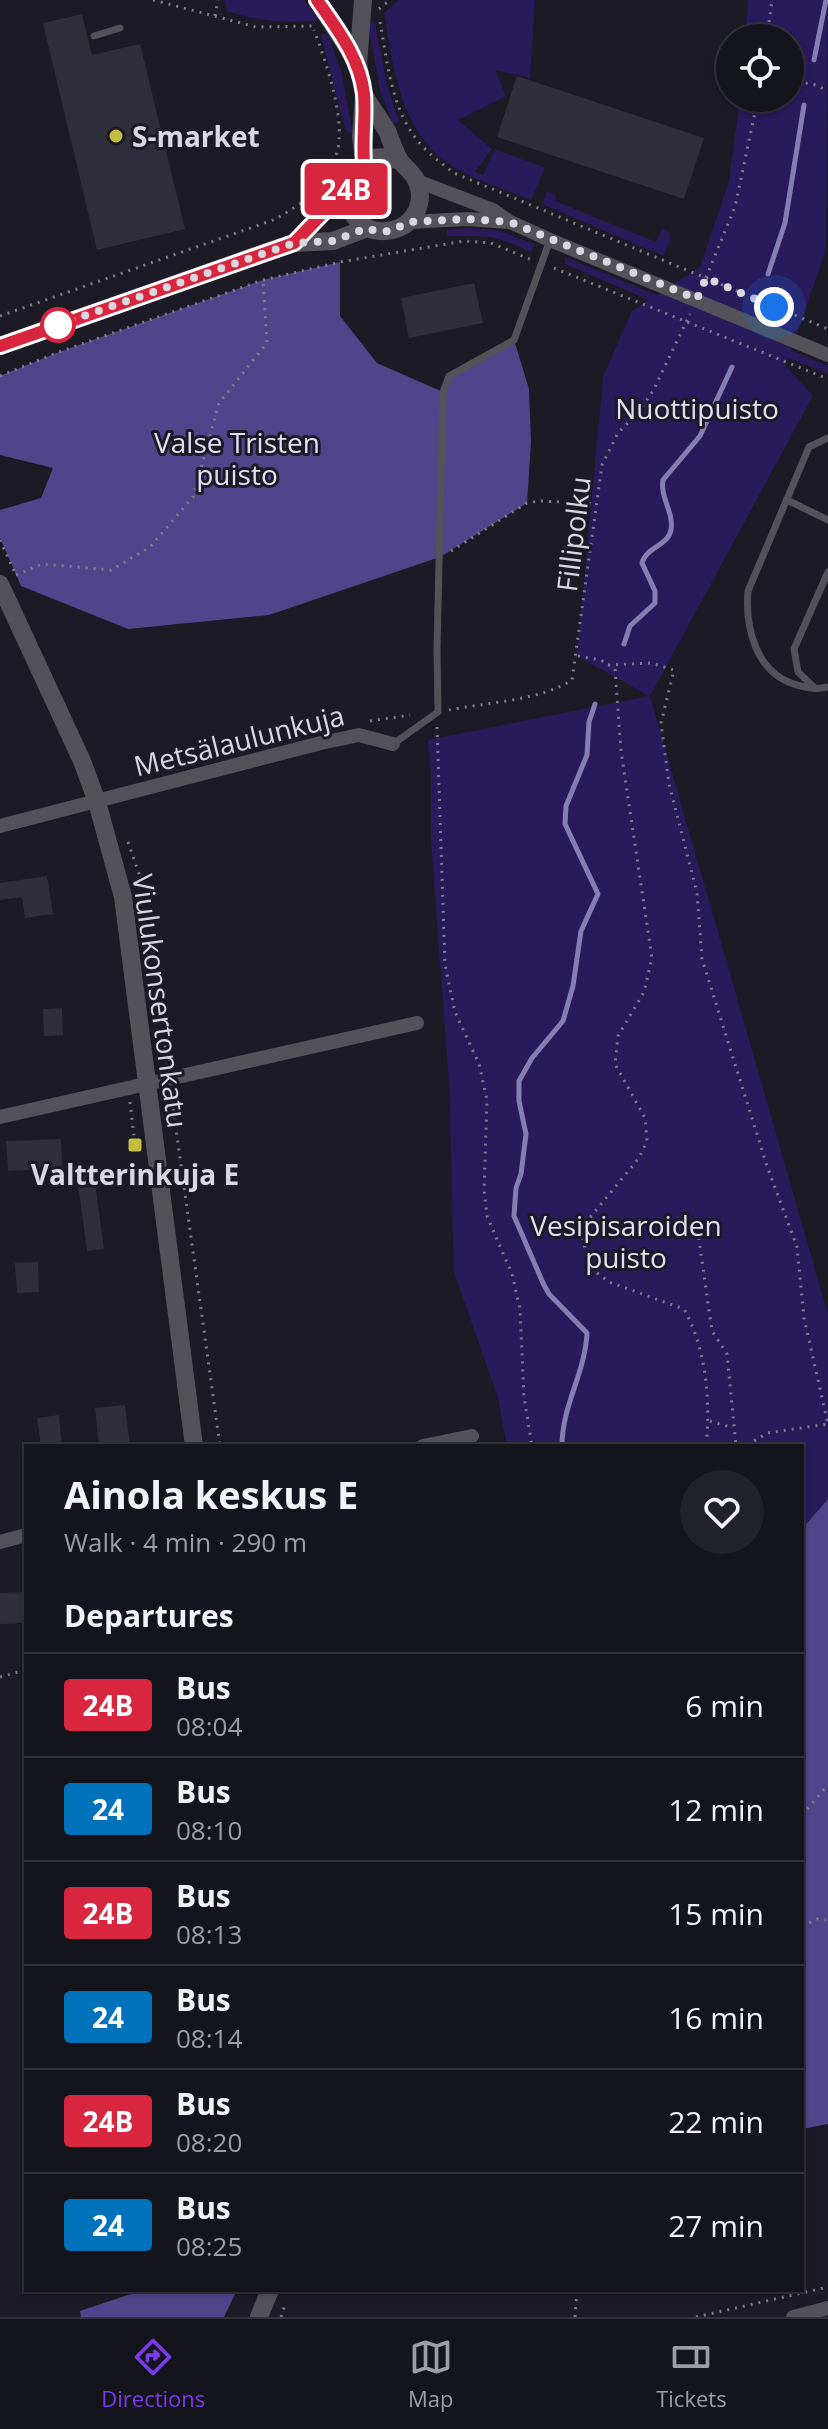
<!DOCTYPE html>
<meta charset="utf-8">
<style>
:root{--surface:#14141c;--page:#212129;--text:#f1f3f6;--muted:#9d9ea3;--line:#33333b;--accent:#7c3aed}
body{margin:0;font-family:"Open Sans",sans-serif;background:var(--page);color:var(--text);height:100vh;display:flex;flex-direction:column;font-size:30px;white-space:nowrap}
*{box-sizing:border-box;margin:0}
p{font-size:26px;color:var(--muted)}
.icon{flex:none;width:44px;height:44px;fill:none;stroke:currentColor;stroke-width:2;stroke-linecap:round;stroke-linejoin:round}
.map{position:relative;flex:1;overflow:hidden}
.sheet{position:absolute;left:24px;top:1444px;width:780px;height:848px;display:flex;flex-direction:column;background:var(--surface);border-radius:0px;box-shadow:0 2px 6px #0004,0 0 0 2px var(--line)}
.sheet>*{flex:none}
.badge{padding:0 16px;border-radius:6px;font-size:28px;line-height:52px}
.controls{position:absolute;left:716px;top:24px;display:grid;gap:16px}
.controls a{display:grid;place-items:center;width:88px;height:88px;border-radius:50%;background:var(--surface);box-shadow:0 2px 6px #0004,0 0 0 2px var(--line);font-size:40px}
.you{position:absolute;width:40px;height:40px;margin:-20px;border:6px solid #fff;border-radius:50%;background:#1a73e8;box-shadow:0 0 0 12px #1a73e833}
.map>.badge{position:absolute;translate:-50% -50%;box-shadow:0 0 0 4px #fff}
h2{padding:0 40px;font-size:30px;line-height:72px}
.round{display:grid;place-items:center;flex:none;width:84px;height:84px;border-radius:42px;background:var(--page)}
.overview{display:flex;align-items:center;justify-content:space-between;height:136px;padding:0 40px}
h1{font-size:38px;font-weight:700;line-height:60px}
ul{padding:0;list-style:none}
li{display:flex;align-items:center;gap:24px;height:104px;padding:0 40px;border-top:2px solid var(--line)}
li div{flex:1}
li b{display:block;font-size:30px}
li em{font-style:normal}
li .badge{min-width:88px;font-weight:700;text-align:center}
.tabs{display:flex;justify-content:space-around;align-items:center;height:112px;border-top:2px solid var(--line);background:var(--surface);font-size:22px;color:var(--muted)}
.tabs a{display:grid;justify-items:center;gap:4px}
.tabs .active{color:var(--accent)}
.map>svg:first-child{display:block}
.green{fill:#291a5b}
.forest{fill:#50458a}
.lines{fill:none;stroke-linecap:round;stroke-linejoin:round}
.stream{stroke:#857eb2;stroke-width:5}
.building{fill:#2f2e3a}
.path{stroke:#7f7e88;stroke-width:3;stroke-dasharray:2 6;stroke-linecap:butt}
.service{stroke:#525258;stroke-width:7}
.minor{stroke:#525258;stroke-width:14}
.tertiary{stroke:#525258;stroke-width:18}
.line-casing{stroke:#fff;stroke-width:18}
.line{stroke:#d7263d;stroke-width:12}
.walk{stroke:#d9d8e0;stroke-width:8;stroke-dasharray:0 14.4}
.poi-dot{fill:#c1be40;stroke:#1b1a25;stroke-width:3}
.stop-dot{fill:#fff;stroke:#d7263d;stroke-width:4}
.labels{text-anchor:middle;dominant-baseline:central;stroke-width:6;stroke-linejoin:round;paint-order:stroke}
.poi-label{font-size:28px;font-weight:bold;fill:#d9d8e0;stroke:#1b1a25;text-anchor:start}
.park-label{font-size:28px;fill:#e0dff4;stroke:#1b1a25}
.street-label{font-size:28px;fill:#d9d8e0;stroke:#1b1a25}
</style>
<div class="map">
<svg width="828" height="2317" viewBox="0 0 828 2317">
<rect width="100%" height="100%" fill="#1b1a25"/>
<path class="green" d="M224 0H304L320 20C289 24 257 21 227 11Z
M398 0H535L530 78 495 70 506 96 458 120 492 149 475 172 483 175 495 149 545 168 531 200C507 190 480 182 457 169 401 137 394 71 384 13Z
M748 0H828L826 250 791 350 828 366V374L788 358 785 365 813 396 650 696 828 1314V1499L802 1529V1446H507L498 1398 454 1272 449 1083 431 841V775L428 740 649 696 577 656 603 377 632 311 649 300 565 264V257L657 295 700 267 729 181 740 98H790V38H745Z
M368 23H375L387 84 399 122 393 124 380 91Z
M327 32 341 71 353 133 347 132 343 121 321 35Z
M547 191 556 195 555 201 656 242 662 228 670 233V240L663 256 542 204Z
M468 228 498 230 534 244 531 252C494 234 487 236 447 236V230Z"/>
<path class="forest" d="M340 262V316L377 363 443 392 449 376 514 340 529 389 531 443 527 503 440 557 269 615 128 629 21 586 0 538V510L41 498 53 468 0 455V376L59 352 263 280Z
M828 1499V2124L802 2129V1529Z
M143 2290H237L224 2317H81L80 2311Z"/>
<g class="lines">
<path class="stream" d="M814 60 826 0
M768 274 785 223 804 105
M624 644 630 626 655 603V591L642 563C646 547 668 546 671 530 674 512 660 498 663 480L700 436 732 367
M562 1446C562 1405 585 1374 587 1333L549 1294 543 1283 514 1216 516 1188 521 1174 526 1134 519 1101V1081L532 1058 563 1021 573 986 581 931 598 894 565 824 566 806 587 755 589 722 595 704"/>
</g>
<path class="building" d="M82 14 92 55 140 44 185 229 97 250 43 23Z
M517 76 704 138 684 199 497 137Z
M474 283 483 323 409 338 401 298Z
M47 876 53 914 25 918 22 897 0 900V883Z
M62 1008 63 1035 44 1036 43 1009Z
M61 1139 62 1168 8 1171 6 1141Z
M93 1168 104 1249 87 1251 76 1170Z
M38 1262 39 1292 17 1293 15 1263Z
M125 1405 130 1446H99L95 1408Z
M59 1415 62 1446H41L37 1418Z
M26 1592V1623L0 1624V1593Z"/>
<g class="lines">
<path class="path" d="M153 0 256 27 314 26
M379 9 390 0
M215 16 218 0
M380 22C388 66 392 116 425 149 434 158 444 165 454 173L828 329
M767 38 772 0
M790 80 816 85 828 91
M312 196C325 181 338 160 339 140 342 109 325 59 314 30
M554 268 828 379
M703 285 735 207 758 98
M0 316 276 219 311 197
M0 376 59 352 263 280 340 262 464 241 491 243 532 260
M0 540 15 573
M451 551 527 503 541 501 597 504
M16 575 42 564 111 570 150 547 193 497 219 403 267 343 263 280
M578 656 601 660 615 669 621 751 652 958 644 992 618 1036 615 1064 645 1118 647 1141 639 1158 588 1220 583 1239 589 1267 609 1282 684 1309C706 1348 711 1402 706 1446
M608 665 651 663 674 670 661 723 669 784 697 893 702 959 767 1166 797 1247 804 1318 828 1424 767 1433 746 1446
M449 710C485 703 542 700 572 680L602 465 618 433 637 414 653 391 690 314
M370 721 410 715
M437 727 445 965 455 1012 479 1064 487 1100 484 1190 487 1216 512 1274 520 1309 524 1397 532 1446
M128 842 146 894 167 1062
M171 1093 220 1446
M130 1102 135 1145
M674 1223 688 1225 698 1233 712 1331 727 1354 736 1446
M710 1421 733 1428
M0 1677 26 1670
M802 1815 828 1785
M802 1926 817 1919 828 1920
M281 2317 286 2302
M575 2317 577 2290
M696 2317 828 2287"/>
<path class="service" d="M94 36 120 28
M828 438 809 447 748 591C745 628 756 674 797 685 809 688 816 690 828 687
M787 500 828 520
M815 688 798 672 794 649 828 572
M393 744 438 712 437 649 443 392 449 376 514 340 550 240"/>
<path class="minor" d="M417 181 493 210 510 222 550 240 828 355
M409 222 467 219 509 222
M0 826 321 743 359 735 393 744
M0 1117 417 1023
M423 1446 472 1436
M0 1542 26 1535
M793 2317 828 2308"/>
<path class="tertiary" d="M317 0 358 64
M363 0 358 64 364 95 361 136 364 162
M364 95C371 107 380 119 387 131 391 140 394 151 399 159 403 166 411 171 415 178 427 199 416 225 392 230 331 243 334 137 400 161
M294 243 348 187
M0 346 272 250 294 243 333 241 367 228
M0 584 82 761 97 802 123 897 194 1446
M259 2317 270 2290"/>
</g>
<g class="lines">
<defs>
<path id="line" d="M0 346 294 243 348 187 354 173 364 162C362 139 366 116 364 94 360 58 337 29 317 0"/>
</defs>
<use href="#line" class="line-casing"/>
<use href="#line" class="line"/>
<path class="walk" d="M58 325 294 243 333 241 367 228 378 232 391 231 409 222 467 219 510 222 697 299 706 278 774 307"/>
</g>
<g class="poi-dot">
<circle cx="116" cy="136" r="8"/>
<rect x="127" y="1137" width="16" height="16" rx="4"/>
</g>
<circle class="stop-dot" cx="58" cy="325" r="16"/>
<g class="labels">
<g class="poi-label">
<text x="132" y="136">S-market</text>
<text x="135" y="1174" text-anchor="middle">Valtterinkuja E</text>
</g>
<g class="park-label">
<text x="697" y="408">Nuottipuisto</text>
<text x="237" y="442">Valse Tristen<tspan x="237" dy="32">puisto</tspan></text>
<text x="626" y="1225">Vesipisaroiden<tspan x="626" dy="32">puisto</tspan></text>
</g>
<g class="street-label">
<text transform="translate(573 534) rotate(-83)">Fillipolku</text>
<text transform="translate(239 740) rotate(-14)">Metsälaulunkuja</text>
<text transform="translate(161 1001) rotate(82)">Viulukonsertonkatu</text>
</g>
</g>
</svg>
<div class="controls">
<a><svg class="icon" aria-label="locate" viewBox="0 0 24 24"><circle cx="12" cy="12" r="6"/><path d="M12 2v4M12 18v4M2 12h4M18 12h4"/></svg></a>
</div>
<div class="you" style="left:774px;top:307px"></div>
<b class="badge" style="left:346px;top:189px;background:#d7263d;color:#fff">24B</b>
<section class="sheet">
<div class="overview"><div><h1>Ainola keskus E</h1><p>Walk · 4 min · 290 m</p></div><a class="round"><svg class="icon" aria-label="heart" viewBox="0 0 24 24"><path d="M12 20l-8-8c-3-5 5-10 8-4 3-6 11-1 8 4z"/></svg></a></div>
<h2>Departures</h2>
<ul>
<li><span class="badge" style="background:#d7263d;color:#fff">24B</span><div><b>Bus</b><p>08:04</p></div><em>6 min</em></li>
<li><span class="badge" style="background:#0072bc;color:#fff">24</span><div><b>Bus</b><p>08:10</p></div><em>12 min</em></li>
<li><span class="badge" style="background:#d7263d;color:#fff">24B</span><div><b>Bus</b><p>08:13</p></div><em>15 min</em></li>
<li><span class="badge" style="background:#0072bc;color:#fff">24</span><div><b>Bus</b><p>08:14</p></div><em>16 min</em></li>
<li><span class="badge" style="background:#d7263d;color:#fff">24B</span><div><b>Bus</b><p>08:20</p></div><em>22 min</em></li>
<li><span class="badge" style="background:#0072bc;color:#fff">24</span><div><b>Bus</b><p>08:25</p></div><em>27 min</em></li>
</ul>
</section>
</div>
<nav class="tabs">
<a class="active"><svg class="icon" aria-label="directions" viewBox="0 0 24 24"><path d="M12 3l9 9-9 9-9-9zM9 14v-3h6M13 9l2 2-2 2"/></svg>Directions</a>
<a><svg class="icon" aria-label="map" viewBox="0 0 24 24"><path d="M3 6l6-2 6 2 6-2v14l-6 2-6-2-6 2zM9 4v14M15 6v14"/></svg>Map</a>
<a><svg class="icon" aria-label="tickets" viewBox="0 0 24 24"><path d="M3 7h18v10H3zM15 7v10"/></svg>Tickets</a>
</nav>
